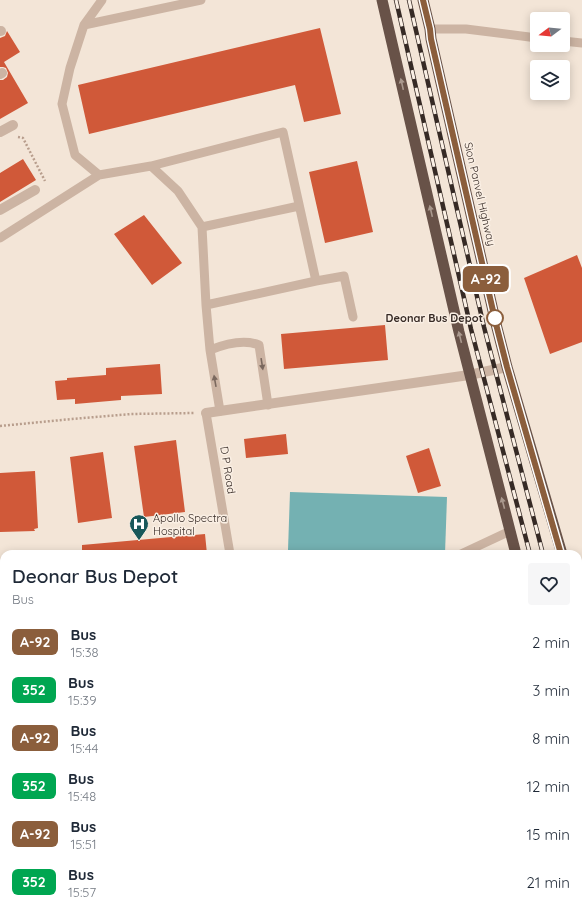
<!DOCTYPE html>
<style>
:root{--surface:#fff;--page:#f6f6f7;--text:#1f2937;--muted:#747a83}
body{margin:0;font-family:Quicksand,sans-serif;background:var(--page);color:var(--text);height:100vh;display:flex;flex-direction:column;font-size:15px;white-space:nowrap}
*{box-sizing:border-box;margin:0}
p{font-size:13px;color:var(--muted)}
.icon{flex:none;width:22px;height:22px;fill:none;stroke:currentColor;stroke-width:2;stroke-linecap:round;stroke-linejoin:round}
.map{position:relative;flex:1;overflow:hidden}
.panel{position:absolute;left:0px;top:550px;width:582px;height:364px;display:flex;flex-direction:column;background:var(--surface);border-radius:12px 12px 0 0;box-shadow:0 2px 10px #0003}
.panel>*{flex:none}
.badge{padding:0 8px;border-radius:6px;font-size:14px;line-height:26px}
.needle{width:26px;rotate:254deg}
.tools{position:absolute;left:530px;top:12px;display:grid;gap:8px}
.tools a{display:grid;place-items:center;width:40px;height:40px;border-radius:4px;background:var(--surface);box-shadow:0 2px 10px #0003;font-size:20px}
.map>.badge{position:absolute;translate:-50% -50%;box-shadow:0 0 0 2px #fff}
.round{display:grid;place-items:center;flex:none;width:42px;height:42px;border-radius:4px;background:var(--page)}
.summary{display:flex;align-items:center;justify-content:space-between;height:68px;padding:0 12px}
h1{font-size:19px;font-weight:600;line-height:30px}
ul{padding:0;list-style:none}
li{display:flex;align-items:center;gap:12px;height:48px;padding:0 12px}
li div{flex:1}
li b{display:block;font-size:15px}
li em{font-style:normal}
li .badge{min-width:44px;font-weight:700;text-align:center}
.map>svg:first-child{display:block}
.green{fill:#b5c396}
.water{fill:#74b1b2}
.building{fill:#d05939}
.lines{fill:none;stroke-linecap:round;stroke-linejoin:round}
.path{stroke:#b89e8d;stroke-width:2.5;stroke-dasharray:2 2;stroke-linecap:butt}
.service{stroke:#ccb4a3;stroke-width:9}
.minor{stroke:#ccb4a3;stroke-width:10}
.secondary{stroke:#9f8274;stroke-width:10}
.trunk{stroke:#685248;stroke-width:11}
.motorway{stroke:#58433c;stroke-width:12}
.rail-casing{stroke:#362a25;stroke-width:4.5}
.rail{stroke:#faefe4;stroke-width:3;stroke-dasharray:9;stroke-linecap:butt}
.oneway{fill:#aa998e}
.oneway2{fill:#7a685e}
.line-casing{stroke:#fff;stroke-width:9}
.line{stroke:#8b5e3c;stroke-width:6}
.stop-dot{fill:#fff;stroke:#8b5e3c;stroke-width:2}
.labels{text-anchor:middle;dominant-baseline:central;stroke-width:3;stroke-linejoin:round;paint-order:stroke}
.street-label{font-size:11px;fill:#362a25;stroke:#faefe4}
.stop-label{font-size:11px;font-weight:bold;fill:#362a25;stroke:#faefe4;text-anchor:end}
.poi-label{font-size:11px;fill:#362a25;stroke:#faefe4;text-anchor:start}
</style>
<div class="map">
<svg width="582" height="914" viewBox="0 0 582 914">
<rect width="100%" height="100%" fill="#f3e5d7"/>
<path class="green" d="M582 820V898L578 897V832Z"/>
<path class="water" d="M290 492 447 497 445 554H398L288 550Z"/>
<path class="building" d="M320 28 341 114 304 122 295 85 89 134 78 85Z
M7 31 20 52 4 62 28 103 0 119V80H3L7 77 8 73 6 68 3 67H0V38L5 36Z
M23 159 36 180 0 202V173Z
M357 161 373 232 325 243 309 172Z
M144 215 182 263 152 285 114 234Z
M577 255 582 268V342L550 354 524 278Z
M385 325 388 360 284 369 281 334Z
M160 364 162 394 121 396V400L75 404V399L57 400 55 381 67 380V378L106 375V368Z
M286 434 288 454 246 458 244 439Z
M176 440 185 512 144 517 134 446Z
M429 448 441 486 418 493 406 456Z
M103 452 112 518 78 523 70 457Z
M35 471 38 528 34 529 35 531 0 532V473Z
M205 534 207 554H82V545Z"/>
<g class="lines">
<path class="path" d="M18 137 23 138 45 181
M0 426 72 419 131 414 194 413"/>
<path class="service" d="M84 25 201 0
M430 29H466L537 38
M563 41 582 43
M151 166 283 132 316 281 206 305
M99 175 75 155 62 104 70 68 84 25 102 0
M202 227 299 206
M0 238 99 175 151 166 178 191 202 227 206 305 210 350 220 411
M316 281 344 276 353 317
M210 350C225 344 244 339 259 345L268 405
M206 413 230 554
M461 554 510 531
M0 719 4 718"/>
<path class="minor" d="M0 31H1
M0 74 2 73
M0 132 13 125
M0 210 35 190
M206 413 469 375 507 367"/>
<path class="secondary" d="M76 914 204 910"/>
<path class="trunk" d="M382 0 459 332 516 554
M423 0 430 29 431 39 496 324 507 367 562 554
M578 601 582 610
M578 904H582
M538 914 541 910"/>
<path class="motorway" d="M423 910 493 914
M211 914 329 910"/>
<defs>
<path id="rail" d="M396 0 471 329 530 554
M409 0 484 327 543 554
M578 672 582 687
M578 720 582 735
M581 914 582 891"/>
</defs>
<use href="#rail" class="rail-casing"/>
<use href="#rail" class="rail"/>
</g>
<defs><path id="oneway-solid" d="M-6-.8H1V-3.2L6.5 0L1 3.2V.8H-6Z"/></defs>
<g class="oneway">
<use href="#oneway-solid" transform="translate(402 84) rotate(-103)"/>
<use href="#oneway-solid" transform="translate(431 211) rotate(-103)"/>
<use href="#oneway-solid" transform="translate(460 337) rotate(-104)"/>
<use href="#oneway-solid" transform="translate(503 503) rotate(-105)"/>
</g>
<g class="oneway2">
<use href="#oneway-solid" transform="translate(262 364) rotate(81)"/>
<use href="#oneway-solid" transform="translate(215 381) rotate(-100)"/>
</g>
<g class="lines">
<defs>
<path id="line" d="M423 0 430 29 431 39 496 324 507 367 561 554"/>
</defs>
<use href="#line" class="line-casing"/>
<use href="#line" class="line"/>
</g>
<defs>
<symbol id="hospital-pin" viewBox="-11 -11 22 30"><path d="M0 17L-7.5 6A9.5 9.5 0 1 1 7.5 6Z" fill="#18585a" stroke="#faefe4"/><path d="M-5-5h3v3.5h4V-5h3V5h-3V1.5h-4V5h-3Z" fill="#fff"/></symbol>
</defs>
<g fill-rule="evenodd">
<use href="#hospital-pin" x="128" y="513" width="22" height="30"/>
</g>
<circle class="stop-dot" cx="495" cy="318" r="8"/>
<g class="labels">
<g class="street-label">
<text transform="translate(480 194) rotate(77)">Sion Panvel Highway</text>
<text transform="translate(228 470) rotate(81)">D P Road</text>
</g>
<g class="stop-label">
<text x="483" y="318">Deonar Bus Depot</text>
</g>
<g class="poi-label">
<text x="153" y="518">Apollo Spectra<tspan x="153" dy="13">Hospital</tspan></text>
</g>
</g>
</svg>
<div class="tools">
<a><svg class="needle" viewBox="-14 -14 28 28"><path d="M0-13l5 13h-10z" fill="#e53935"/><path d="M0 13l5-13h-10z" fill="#747a83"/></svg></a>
<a><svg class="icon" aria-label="layers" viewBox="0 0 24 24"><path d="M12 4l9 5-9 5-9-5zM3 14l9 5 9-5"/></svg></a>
</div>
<b class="badge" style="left:486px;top:279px;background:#8b5e3c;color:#fff">A-92</b>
<section class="panel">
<div class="summary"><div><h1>Deonar Bus Depot</h1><p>Bus</p></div><a class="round"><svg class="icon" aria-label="heart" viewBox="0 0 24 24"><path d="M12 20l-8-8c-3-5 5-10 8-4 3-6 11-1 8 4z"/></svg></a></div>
<ul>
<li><span class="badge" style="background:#8b5e3c;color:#fff">A-92</span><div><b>Bus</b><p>15:38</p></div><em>2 min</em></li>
<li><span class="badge" style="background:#00a651;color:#fff">352</span><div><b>Bus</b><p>15:39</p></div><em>3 min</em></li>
<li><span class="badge" style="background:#8b5e3c;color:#fff">A-92</span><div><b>Bus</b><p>15:44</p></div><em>8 min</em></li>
<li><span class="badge" style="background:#00a651;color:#fff">352</span><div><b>Bus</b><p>15:48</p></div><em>12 min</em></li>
<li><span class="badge" style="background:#8b5e3c;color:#fff">A-92</span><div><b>Bus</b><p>15:51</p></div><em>15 min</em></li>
<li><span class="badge" style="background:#00a651;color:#fff">352</span><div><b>Bus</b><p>15:57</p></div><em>21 min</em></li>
</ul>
</section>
</div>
